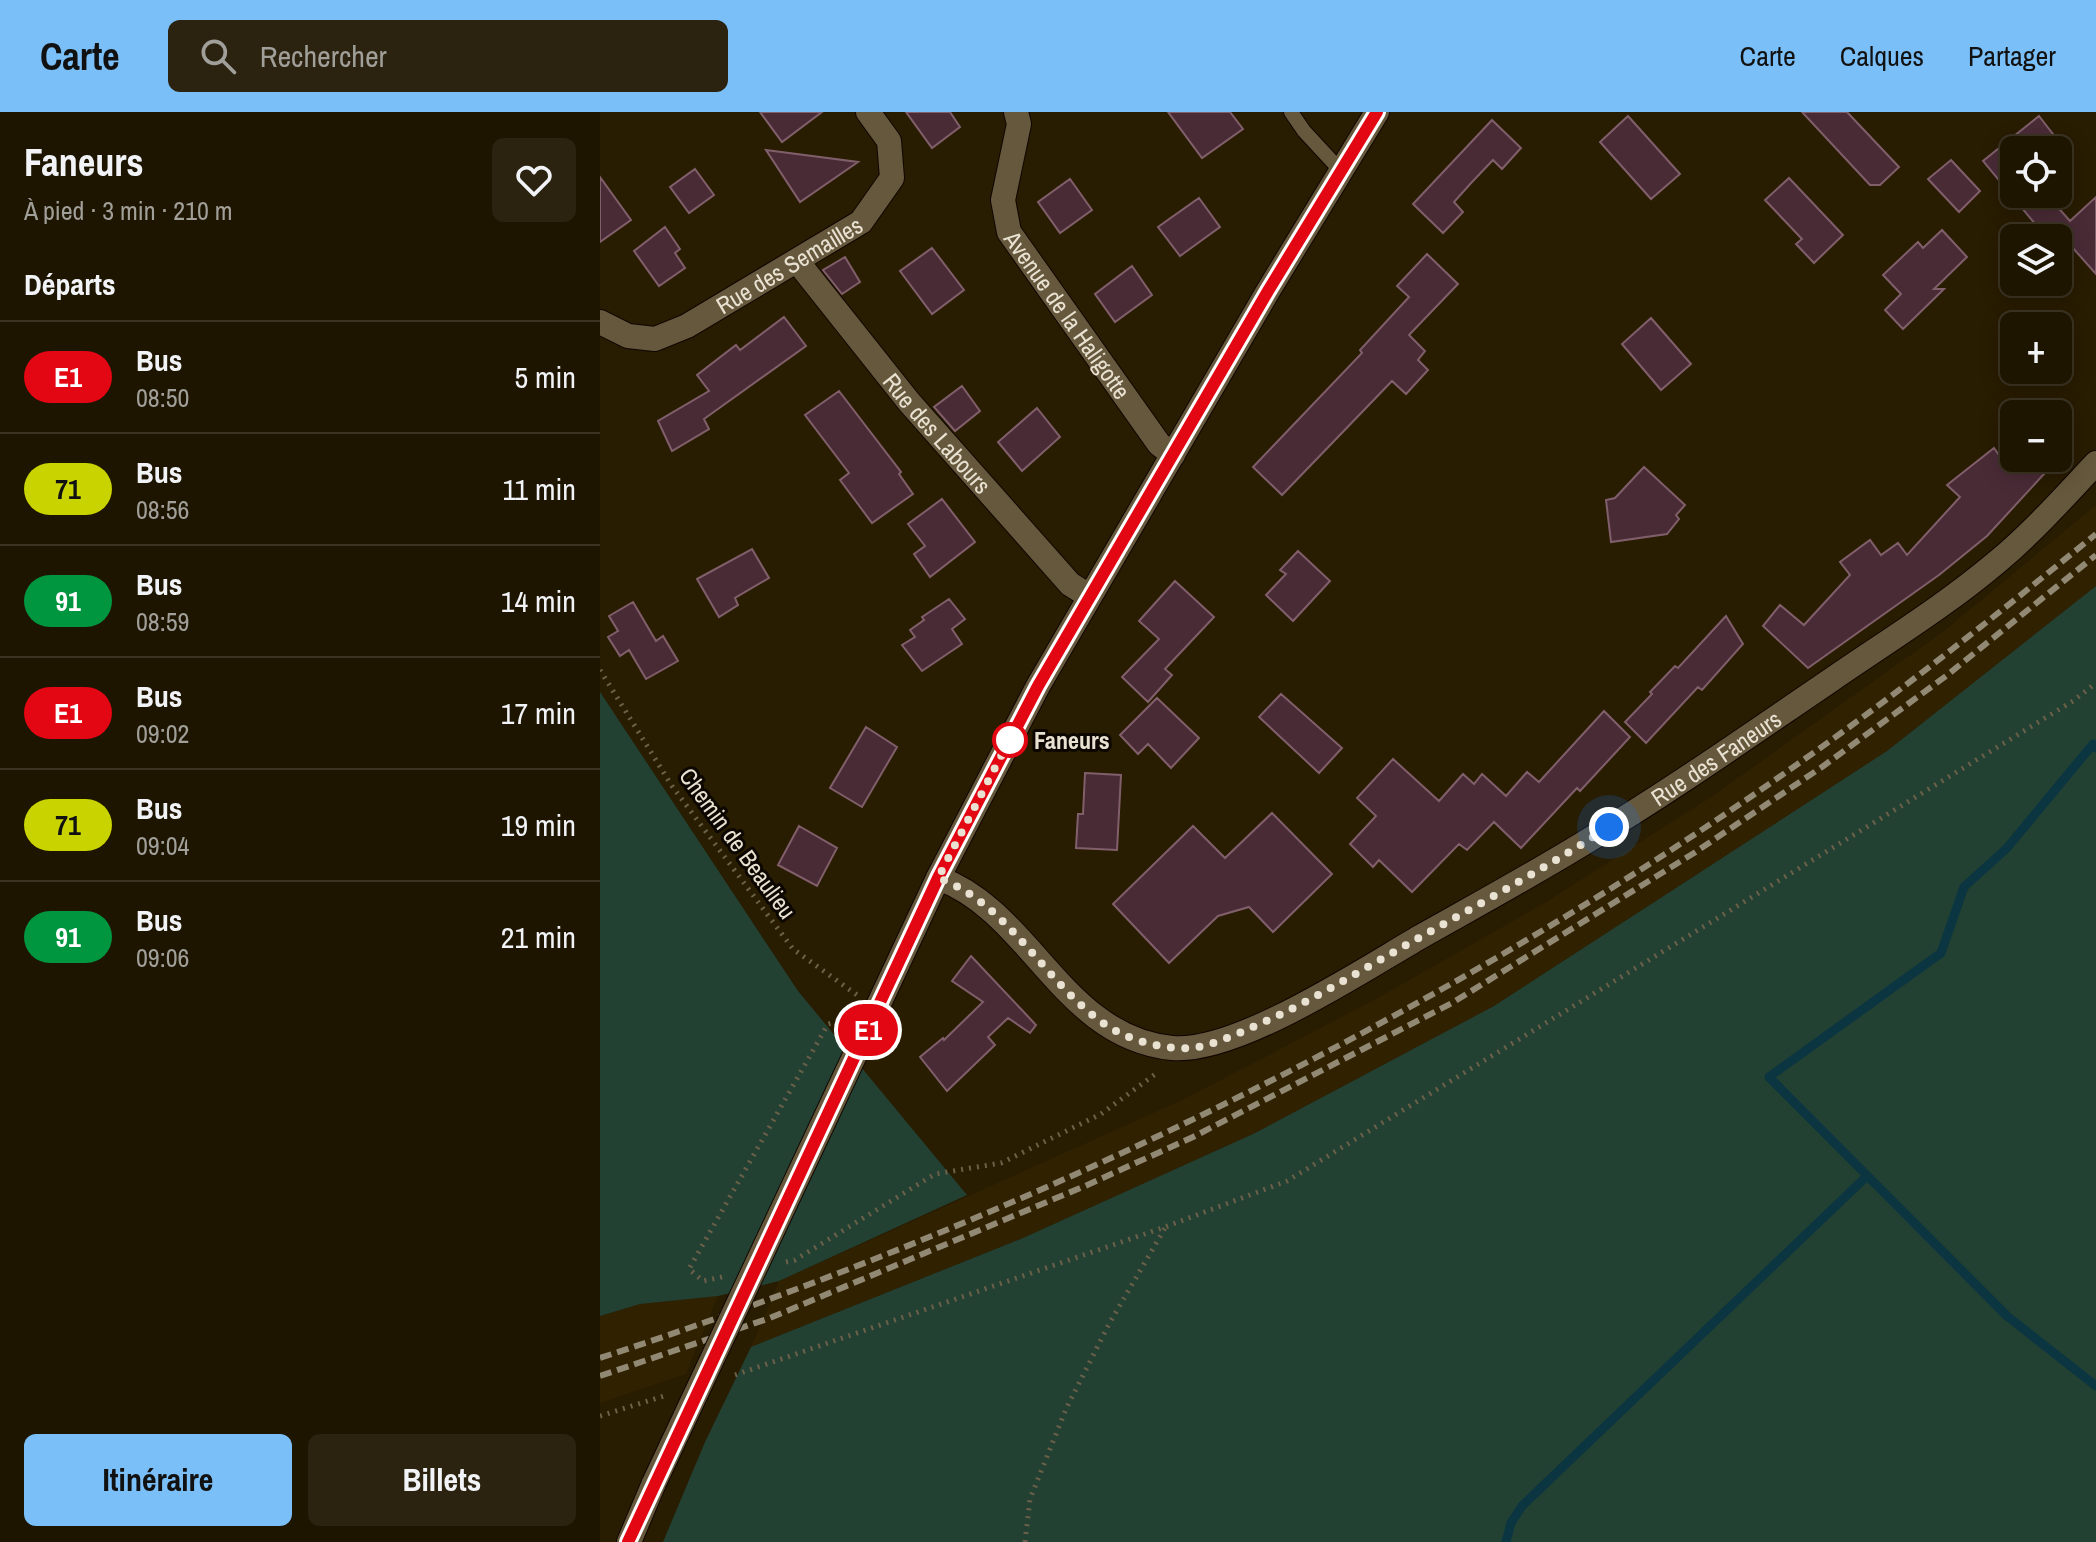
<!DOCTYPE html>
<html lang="fr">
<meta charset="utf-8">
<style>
:root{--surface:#1e1501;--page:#2b2210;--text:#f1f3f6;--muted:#a19f99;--line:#3c3423;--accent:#7abff8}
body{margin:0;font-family:"Archivo Narrow",sans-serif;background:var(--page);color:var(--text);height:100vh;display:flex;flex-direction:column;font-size:30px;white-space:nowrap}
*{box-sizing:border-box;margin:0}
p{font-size:26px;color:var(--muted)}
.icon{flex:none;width:44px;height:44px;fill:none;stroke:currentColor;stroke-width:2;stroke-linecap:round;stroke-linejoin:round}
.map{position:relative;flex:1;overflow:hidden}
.drawer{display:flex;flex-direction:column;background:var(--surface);width:600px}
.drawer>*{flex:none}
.badge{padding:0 16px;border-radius:26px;font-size:28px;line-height:52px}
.buttons{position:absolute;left:1400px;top:24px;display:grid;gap:16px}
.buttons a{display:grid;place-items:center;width:72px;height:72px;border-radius:12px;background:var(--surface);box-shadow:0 4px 20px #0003,0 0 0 2px var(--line);font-size:40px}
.you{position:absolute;width:40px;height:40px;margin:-20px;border:6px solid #fff;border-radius:50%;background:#1a73e8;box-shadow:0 0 0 12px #1a73e833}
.map>.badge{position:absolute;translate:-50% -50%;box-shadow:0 0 0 4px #fff}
h2{padding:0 24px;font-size:30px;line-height:72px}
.round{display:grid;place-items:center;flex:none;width:84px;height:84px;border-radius:12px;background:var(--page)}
.head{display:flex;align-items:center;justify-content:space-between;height:136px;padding:0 24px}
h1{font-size:38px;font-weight:700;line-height:60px}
.cta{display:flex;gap:16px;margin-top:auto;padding:16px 24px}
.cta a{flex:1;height:92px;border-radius:12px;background:var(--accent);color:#111;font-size:32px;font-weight:700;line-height:92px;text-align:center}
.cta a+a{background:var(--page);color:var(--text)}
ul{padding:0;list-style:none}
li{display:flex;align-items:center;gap:24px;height:112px;padding:0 24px;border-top:2px solid var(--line)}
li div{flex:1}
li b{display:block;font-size:30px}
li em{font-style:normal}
li .badge{min-width:88px;font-weight:700;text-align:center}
header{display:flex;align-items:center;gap:48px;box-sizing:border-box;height:112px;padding:0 40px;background:var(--accent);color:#111}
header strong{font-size:38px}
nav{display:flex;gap:44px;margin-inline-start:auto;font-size:28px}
.search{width:560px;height:72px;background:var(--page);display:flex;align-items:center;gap:20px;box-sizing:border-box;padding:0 28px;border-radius:12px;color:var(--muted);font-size:30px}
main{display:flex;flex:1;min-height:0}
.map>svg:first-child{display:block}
.built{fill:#302100}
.green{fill:#234133}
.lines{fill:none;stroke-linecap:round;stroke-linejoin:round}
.stream{stroke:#0b3540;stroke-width:9}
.building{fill:#492b36;stroke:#805f6b;stroke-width:2}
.lane-casing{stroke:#100600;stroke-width:16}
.street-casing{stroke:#100600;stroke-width:26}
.secondary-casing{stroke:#100600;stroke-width:26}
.path{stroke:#6b6049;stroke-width:5;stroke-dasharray:2 6;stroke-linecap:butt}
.lane{stroke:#66583c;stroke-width:14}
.street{stroke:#66583c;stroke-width:24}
.secondary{stroke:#66583c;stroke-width:24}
.rail{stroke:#928974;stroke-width:6;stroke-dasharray:12 6;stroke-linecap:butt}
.secondary-bridge-casing{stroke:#100600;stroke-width:26;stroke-linecap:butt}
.secondary-bridge{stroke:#66583c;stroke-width:24}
.line-casing{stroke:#fff;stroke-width:18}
.line{stroke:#e30613;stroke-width:12}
.walk{stroke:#e9e2d2;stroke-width:8;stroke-dasharray:0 14.4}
.stop-dot{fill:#fff;stroke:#e30613;stroke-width:4}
.labels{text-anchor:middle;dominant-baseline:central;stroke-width:6;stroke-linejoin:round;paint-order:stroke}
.street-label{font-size:24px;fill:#e9e2d2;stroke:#0c0701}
.stop-label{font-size:24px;font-weight:bold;fill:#e9e2d2;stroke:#0c0701;text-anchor:start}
</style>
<header>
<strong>Carte</strong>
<div class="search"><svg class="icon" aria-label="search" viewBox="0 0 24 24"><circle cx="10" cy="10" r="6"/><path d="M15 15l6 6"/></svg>Rechercher</div>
<nav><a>Carte</a><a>Calques</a><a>Partager</a></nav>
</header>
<main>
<section class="drawer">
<div class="head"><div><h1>Faneurs</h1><p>À pied · 3 min · 210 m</p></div><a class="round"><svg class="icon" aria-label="heart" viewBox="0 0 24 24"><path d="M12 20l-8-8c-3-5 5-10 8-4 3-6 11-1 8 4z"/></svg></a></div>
<h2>Départs</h2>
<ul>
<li><span class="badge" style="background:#e30613;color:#fff">E1</span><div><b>Bus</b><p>08:50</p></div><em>5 min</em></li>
<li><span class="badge" style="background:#c8d300;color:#111">71</span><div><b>Bus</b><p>08:56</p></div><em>11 min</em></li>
<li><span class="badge" style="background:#009640;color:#fff">91</span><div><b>Bus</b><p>08:59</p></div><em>14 min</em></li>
<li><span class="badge" style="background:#e30613;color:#fff">E1</span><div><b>Bus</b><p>09:02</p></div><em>17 min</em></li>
<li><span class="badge" style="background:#c8d300;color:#111">71</span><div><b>Bus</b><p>09:04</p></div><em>19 min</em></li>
<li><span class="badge" style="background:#009640;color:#fff">91</span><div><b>Bus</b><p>09:06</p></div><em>21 min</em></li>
</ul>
<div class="cta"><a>Itinéraire</a><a>Billets</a></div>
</section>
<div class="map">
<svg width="1496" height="1430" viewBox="0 0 1496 1430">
<rect width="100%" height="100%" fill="#281c01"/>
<path class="built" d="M1496 393V474L1287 639 894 894 653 1022 423 1126 151 1235 179 1169 582 988 774 888 946 790 1114 683 1344 519Z
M118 1184 86 1262 0 1291V1204L40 1192Z"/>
<path class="green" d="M1496 474V1430H63L105 1330 151 1235 423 1126 653 1022 894 894 1287 639Z
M0 580 198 879 367 1083 179 1169 118 1184 40 1192 0 1204Z"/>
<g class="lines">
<path class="stream" d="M1496 636 1493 632 1407 736 1364 775 1341 841 1169 965 1407 1204 1496 1274
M906 1430 911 1411 922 1394 1267 1064"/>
</g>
<path class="building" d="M160 0H222L182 30Z
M306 0H350L360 15 332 36Z
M568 0H630L643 17 602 46Z
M1202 0H1247L1299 55 1280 73H1270Z
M1028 4 1080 62 1051 87 1000 30Z
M1439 4 1463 35 1458 39 1414 38V82H1446L1470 109 1496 85V162L1464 126H1422L1436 113 1383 49Z
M892 8 921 36 902 57 893 48 872 70 854 90 863 100 843 121 813 92Z
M166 38 258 50 200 90Z
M1351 48 1380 79 1359 100 1328 67Z
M95 57 114 83 89 101 70 75Z
M0 65 31 108 0 130Z
M1189 66 1243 123 1214 151 1196 132 1202 127 1165 88Z
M470 67 492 98 460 121 438 90Z
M599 86 620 115 580 144 558 115Z
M65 115 80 137 75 141 85 156 59 174 34 139Z
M1342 118 1367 145 1334 177H1344L1303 217 1285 198 1301 182 1283 163 1318 130 1323 136Z
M332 136 364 178 332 202 300 159Z
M827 142 858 172 809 223 825 239 818 248 828 258 806 282 792 269 682 383 653 355 762 241 760 238 809 185 797 174Z
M245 145 260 170 242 182 223 158Z
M532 154 552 183 515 210 495 182Z
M184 205 206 234 104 307 109 317 72 339 58 309 109 279 97 263 136 233 140 238Z
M1051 206 1091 252 1061 278 1022 232Z
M362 274 380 299 355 319 334 295Z
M239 279 301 360 299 362 313 382 272 411 240 368 249 361 205 303Z
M437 296 460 325 422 359 398 330Z
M1394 336 1401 346H1428L1444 362 1387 424 1339 463 1208 556 1163 514 1180 493 1204 513 1250 463 1240 450 1270 428 1281 443 1298 431 1307 443 1360 385 1347 373Z
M1044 355 1085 393 1076 403 1079 407 1067 422 1011 430 1006 388 1015 386Z
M342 387 375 430 330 465 314 442 325 434 308 412Z
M152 437 169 466 135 486 138 493 119 505 97 467Z
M698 439 730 469 693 509 666 483 686 462 680 458Z
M575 469 614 505 565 557 572 563 548 590 522 565 559 527 539 509Z
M349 487 365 507 352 517 362 532 322 559 302 533 315 525 310 518 324 508 322 505Z
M33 490 56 529 63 524 78 549 46 567 29 538 20 544 8 525 18 519 9 504Z
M1126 504 1143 532 1102 578 1098 575 1046 631 1025 610 1052 582 1050 580 1075 554 1078 556Z
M681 582 742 636 719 661 659 605Z
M557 586 599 626 571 656 548 632 538 642 520 623Z
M1004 599 1030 625 980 679 977 676 921 736 894 710 867 738 859 732 812 780 779 748 773 755 750 732 776 704 757 686 793 647 839 689 863 662 874 672 882 662 906 684 927 660 939 670Z
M266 615 297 635 262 695 230 676Z
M485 661 521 663 517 738 476 736 478 702H483Z
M672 701 732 762 673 820 649 795 618 804 569 851 513 792 593 714 625 746Z
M199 714 237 736 217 774 178 753Z
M371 844 436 913 430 921 408 906 388 925 395 933 347 979 320 945 343 926 344 928 383 890 352 869Z"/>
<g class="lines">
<defs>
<path id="lane" d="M691 0 704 19 741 59"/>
<g id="street">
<path id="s1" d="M416 0 419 12 403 88 409 120 559 332 573 343"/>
<path id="s2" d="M197 149 309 290 470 472 489 484"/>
<path id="s3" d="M0 210 28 224 55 227 87 214 261 110 292 66 289 29 268 0"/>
</g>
<g id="secondary">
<path id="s4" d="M338 766C431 799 462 925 572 936 636 942 763 858 820 825 875 794 930 764 984 731 1069 680 1150 623 1231 568 1286 530 1345 494 1397 450 1433 420 1464 385 1496 351"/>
<path d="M262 928 338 766 438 574 668 179 777 0"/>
<path d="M29 1430 54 1371"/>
</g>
</defs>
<use href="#lane" class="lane-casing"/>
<use href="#street" class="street-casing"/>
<use href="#secondary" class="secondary-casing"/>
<path class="path" d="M0 558 72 674 193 837 257 883
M186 1150 195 1148 335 1062 401 1051 501 1002 558 960
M122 1165 103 1169 89 1157 228 912 242 908
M135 1263 565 1115 687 1069 1473 589 1496 571
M0 1304 64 1284
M425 1430 430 1387 466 1297 509 1212 565 1116"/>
<use href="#lane" class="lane"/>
<use href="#street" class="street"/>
<use href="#secondary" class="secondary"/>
<path class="rail" d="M0 1246C431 1105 847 903 1216 639 1313 570 1404 497 1496 422
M0 1264 170 1206 485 1074 593 1025 852 891 1094 741 1222 655 1346 564 1496 443"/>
<defs>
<path id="secondary-bridge" d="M54 1371 262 928"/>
</defs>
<use href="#secondary-bridge" class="secondary-bridge-casing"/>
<use href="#secondary-bridge" class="secondary-bridge"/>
</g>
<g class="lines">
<defs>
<path id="line" d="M28 1430 338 766 438 574 668 179 777 0"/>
</defs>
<use href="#line" class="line-casing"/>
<use href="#line" class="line"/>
<path class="walk" d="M410 628 412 623 338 766C409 791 445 872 506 913 530 929 569 940 598 935 618 931 637 922 655 914 704 893 748 866 794 840 866 799 940 760 1009 715"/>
</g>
<circle class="stop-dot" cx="410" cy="628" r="16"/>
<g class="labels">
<g class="street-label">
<text stroke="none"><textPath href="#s3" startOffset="212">Rue des Semailles</textPath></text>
<text stroke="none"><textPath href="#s1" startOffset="224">Avenue de la Haligotte</textPath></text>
<text stroke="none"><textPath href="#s2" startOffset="222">Rue des Labours</textPath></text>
<text stroke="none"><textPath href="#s4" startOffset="916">Rue des Faneurs</textPath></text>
<text transform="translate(138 731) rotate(54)">Chemin de Beaulieu</text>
</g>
<g class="stop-label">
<text x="434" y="628">Faneurs</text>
</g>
</g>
</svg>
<div class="buttons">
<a><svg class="icon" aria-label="locate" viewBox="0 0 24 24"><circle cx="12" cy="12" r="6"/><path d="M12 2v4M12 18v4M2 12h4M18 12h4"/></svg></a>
<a><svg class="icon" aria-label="layers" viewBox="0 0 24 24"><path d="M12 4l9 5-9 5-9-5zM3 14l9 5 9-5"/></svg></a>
<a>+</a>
<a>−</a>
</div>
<div class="you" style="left:1009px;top:715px"></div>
<b class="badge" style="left:268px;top:918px;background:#e30613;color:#fff">E1</b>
</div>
</main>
